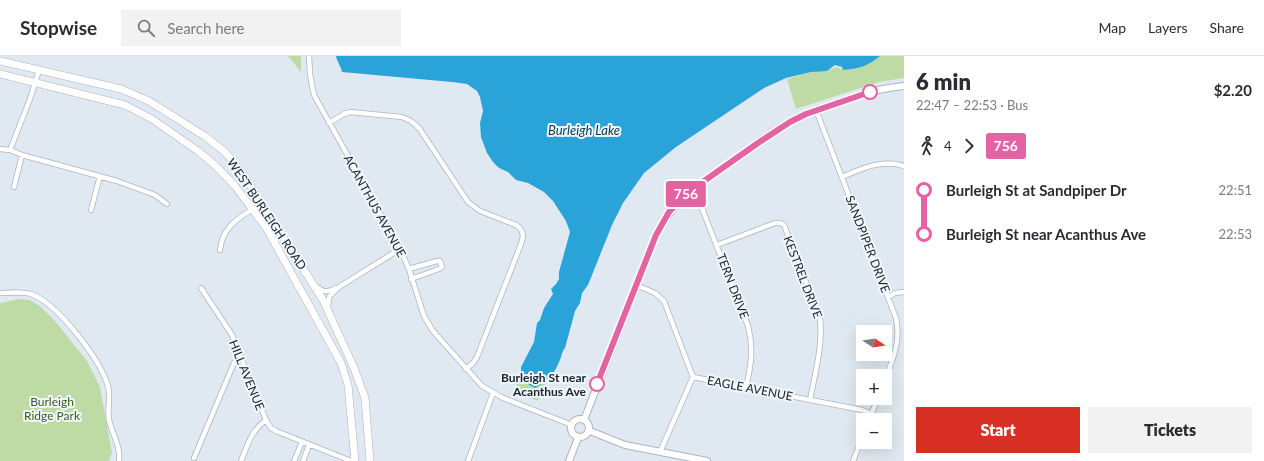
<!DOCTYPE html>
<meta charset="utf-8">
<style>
:root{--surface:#fff;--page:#f2f2f3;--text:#2b2b33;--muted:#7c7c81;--line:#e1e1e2;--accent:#d93025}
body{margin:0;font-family:Lato,sans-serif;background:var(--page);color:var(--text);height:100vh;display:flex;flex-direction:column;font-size:15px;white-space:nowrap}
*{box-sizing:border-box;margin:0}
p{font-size:13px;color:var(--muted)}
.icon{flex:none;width:22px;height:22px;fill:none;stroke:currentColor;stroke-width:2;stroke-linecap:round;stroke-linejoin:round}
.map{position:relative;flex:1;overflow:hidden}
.sheet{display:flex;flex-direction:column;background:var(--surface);width:360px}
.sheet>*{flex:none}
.badge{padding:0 8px;border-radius:3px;font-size:14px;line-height:26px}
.needle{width:26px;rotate:102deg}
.controls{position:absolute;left:856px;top:269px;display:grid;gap:8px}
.controls a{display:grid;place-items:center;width:36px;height:36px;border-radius:0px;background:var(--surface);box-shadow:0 4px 16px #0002;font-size:20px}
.map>.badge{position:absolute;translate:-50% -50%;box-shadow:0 0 0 2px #fff}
.legs{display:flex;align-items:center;gap:6px;height:44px;padding:0 12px;font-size:13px}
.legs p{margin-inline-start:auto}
.head{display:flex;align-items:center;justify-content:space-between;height:68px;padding:0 12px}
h1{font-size:22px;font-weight:800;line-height:30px}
.button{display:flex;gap:8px;margin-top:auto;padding:8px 12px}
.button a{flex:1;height:46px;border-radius:0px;background:var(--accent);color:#fff;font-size:16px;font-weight:800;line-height:46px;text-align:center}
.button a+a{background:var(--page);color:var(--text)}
ul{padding:0 12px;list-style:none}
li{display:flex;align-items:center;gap:14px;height:44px;font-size:15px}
li i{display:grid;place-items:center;width:6px;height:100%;margin:0 5px;background:currentColor}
li i::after{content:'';width:10px;height:10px;margin:-5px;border:3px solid;border-radius:50%;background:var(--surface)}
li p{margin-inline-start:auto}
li:first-child i{background:linear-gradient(#0000 50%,currentColor 0)}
li:last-child i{background:linear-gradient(currentColor 50%,#0000 0)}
header{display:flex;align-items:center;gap:24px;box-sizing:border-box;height:56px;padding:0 20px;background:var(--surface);border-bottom:1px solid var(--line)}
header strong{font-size:19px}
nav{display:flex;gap:22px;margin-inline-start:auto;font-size:14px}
.search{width:280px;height:36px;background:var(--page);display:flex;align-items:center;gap:10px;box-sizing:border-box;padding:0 14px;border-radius:0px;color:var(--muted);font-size:15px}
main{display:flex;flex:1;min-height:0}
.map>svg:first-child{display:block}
.green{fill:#bedba6}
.water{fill:#2aa3d9}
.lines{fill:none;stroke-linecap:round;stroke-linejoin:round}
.street-casing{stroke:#adb5bc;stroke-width:6}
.secondary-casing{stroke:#adb5bc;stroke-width:8}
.primary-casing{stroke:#adb5bc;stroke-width:8}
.street{stroke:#fff;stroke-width:4.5}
.secondary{stroke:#fff;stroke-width:6}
.primary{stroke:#fff;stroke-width:7}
.line-1-casing{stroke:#fff;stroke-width:9}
.line-1{stroke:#e463a4;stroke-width:6}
.stop-1-dot{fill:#fff;stroke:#e463a4;stroke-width:2}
.labels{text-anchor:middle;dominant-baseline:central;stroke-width:4;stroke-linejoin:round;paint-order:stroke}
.street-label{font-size:12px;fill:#222528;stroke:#eef7fe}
.stop-label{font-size:12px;font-weight:bold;fill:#222528;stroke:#eef7fe;text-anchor:end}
.park-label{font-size:12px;fill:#3e5a1d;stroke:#eef7fe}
.water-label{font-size:13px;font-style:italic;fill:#073a50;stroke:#eef7fe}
</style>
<header>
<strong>Stopwise</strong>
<div class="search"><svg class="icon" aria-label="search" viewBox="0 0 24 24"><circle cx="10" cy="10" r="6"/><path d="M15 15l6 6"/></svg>Search here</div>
<nav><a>Map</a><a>Layers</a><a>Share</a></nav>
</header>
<main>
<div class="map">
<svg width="904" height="405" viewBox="0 0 904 405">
<rect width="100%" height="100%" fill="#e0e9f1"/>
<path class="green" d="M288 0H301V16Z
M880 0H904V22L879 26 796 53 787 23C795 21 803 17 812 16 822 14 827 16 836 11 851 18 868 10 880 0Z
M19 243 30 244 40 250 55 265 87 305 100 331 112 397 109 405H0V247Z
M521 319 524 326 542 328 547 325 538 345 514 336Z"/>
<path class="water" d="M336 0H880C868 10 859 13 843 14L842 11 835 9 827 15 811 16 786 22 764 32 676 91 644 117 623 147 612 169 588 229 582 237 580 247 575 255 565 292C562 295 562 299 560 304 553 320 550 323 535 332L524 326 521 319V311L534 286 537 267 540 264 544 252 553 238 551 233 556 228 559 223V216L570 176 566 165 553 145 544 136 528 127 516 124 508 116 499 112 493 106 487 97 481 81 480 67 483 55 480 41 477 35 467 28 452 26 342 16C341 10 337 6 336 0Z"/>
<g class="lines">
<defs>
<path id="street" d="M309 0 310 18 314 39 400 193 409 213 424 260 433 275 482 330 503 342 572 369
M816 54 896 262C901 285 893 303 885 324
M329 67 344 58 350 56 402 61 411 65 419 72 468 146 480 155 516 169C524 174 524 180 521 188L477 301 473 307 466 313
M0 93 10 94 22 99 117 125 155 139 167 148
M10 94 30 43 39 14
M842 121C863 112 882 103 904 110
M14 131 22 99
M694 132 748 270C754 293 751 309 746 332
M91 154 100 120
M717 189 775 167H780L784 169 820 263C823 290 815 317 810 344
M220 194C222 173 236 163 253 153
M409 213 437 205H440L442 211 439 213 411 223
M636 229 655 237 664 245 693 321 862 354 872 358
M317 231C327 238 327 235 337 232
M201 232 232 279 266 364 271 372 276 375 351 405
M0 237C10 237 21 235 31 238 57 247 100 303 108 330 111 341 107 353 109 364 112 377 121 391 119 405
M888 241 895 237 904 236
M328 251 329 241 339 231 400 193
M869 364 878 342
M660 396 693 321
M194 402 234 307 241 301
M241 405C248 388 251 375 266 364
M294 405 302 386
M303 405 309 389
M468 405 493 337
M853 405 863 380"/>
<path id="secondary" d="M571 372a9 9 0 1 1 18 0a9 9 0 1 1-18 0Z
M584 364 656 179C675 142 701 126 734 104 752 91 771 76 792 65 806 57 821 52 837 47 859 39 880 32 904 30
M590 375 625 389 707 405
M569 405 578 382"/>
<path id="primary" d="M0 5 121 33 149 45 206 81 226 97 243 118 323 244 354 312 365 342 370 405
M0 18 125 49 152 63 198 95 216 110 235 130 267 173 341 307 348 329 355 405"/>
</defs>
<use href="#street" class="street-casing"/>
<use href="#secondary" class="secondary-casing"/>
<use href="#primary" class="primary-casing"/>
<use href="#street" class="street"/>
<use href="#secondary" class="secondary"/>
<use href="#primary" class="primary"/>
</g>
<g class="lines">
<defs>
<path id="line-1" d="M597 328 656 179 669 156 687 137 758 87 790 66 806 58 870 36"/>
</defs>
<use href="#line-1" class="line-1-casing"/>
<use href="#line-1" class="line-1"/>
</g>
<g class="stop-1-dot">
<circle cx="870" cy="36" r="7"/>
<circle cx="597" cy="328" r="7"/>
</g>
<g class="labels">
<g class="street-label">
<text transform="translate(375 150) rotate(61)">ACANTHUS AVENUE</text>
<text transform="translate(267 158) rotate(56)">WEST BURLEIGH ROAD</text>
<text transform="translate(868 188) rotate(69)">SANDPIPER DRIVE</text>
<text transform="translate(803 221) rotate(69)">KESTREL DRIVE</text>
<text transform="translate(733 230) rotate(69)">TERN DRIVE</text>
<text transform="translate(247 319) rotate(68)">HILL AVENUE</text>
<text transform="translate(750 332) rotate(11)">EAGLE AVENUE</text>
</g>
<g class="stop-label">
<text x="586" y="321">Burleigh St near<tspan x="586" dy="14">Acanthus Ave</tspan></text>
</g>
<g class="park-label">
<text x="52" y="345">Burleigh<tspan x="52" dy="14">Ridge Park</tspan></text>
</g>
<g class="water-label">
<text x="584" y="74">Burleigh Lake</text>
</g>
</g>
</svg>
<div class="controls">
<a><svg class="needle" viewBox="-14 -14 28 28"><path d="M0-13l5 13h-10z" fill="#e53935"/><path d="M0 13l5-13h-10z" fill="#7c7c81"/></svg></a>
<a>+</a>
<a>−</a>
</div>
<b class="badge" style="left:686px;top:138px;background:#e463a4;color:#fff">756</b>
</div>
<section class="sheet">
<div class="head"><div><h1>6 min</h1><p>22:47 – 22:53 · Bus</p></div><b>$2.20</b></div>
<div class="legs"><svg class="icon" aria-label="walk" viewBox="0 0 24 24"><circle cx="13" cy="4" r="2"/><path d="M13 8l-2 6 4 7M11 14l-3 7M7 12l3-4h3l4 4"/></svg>4<svg class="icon" aria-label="forward" viewBox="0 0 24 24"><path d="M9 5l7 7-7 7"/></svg><b class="badge" style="background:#e463a4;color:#fff">756</b></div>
<ul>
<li><i style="color:#e463a4"></i><b>Burleigh St at Sandpiper Dr</b><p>22:51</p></li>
<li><i style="color:#e463a4"></i><b>Burleigh St near Acanthus Ave</b><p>22:53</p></li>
</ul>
<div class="button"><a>Start</a><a>Tickets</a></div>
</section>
</main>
